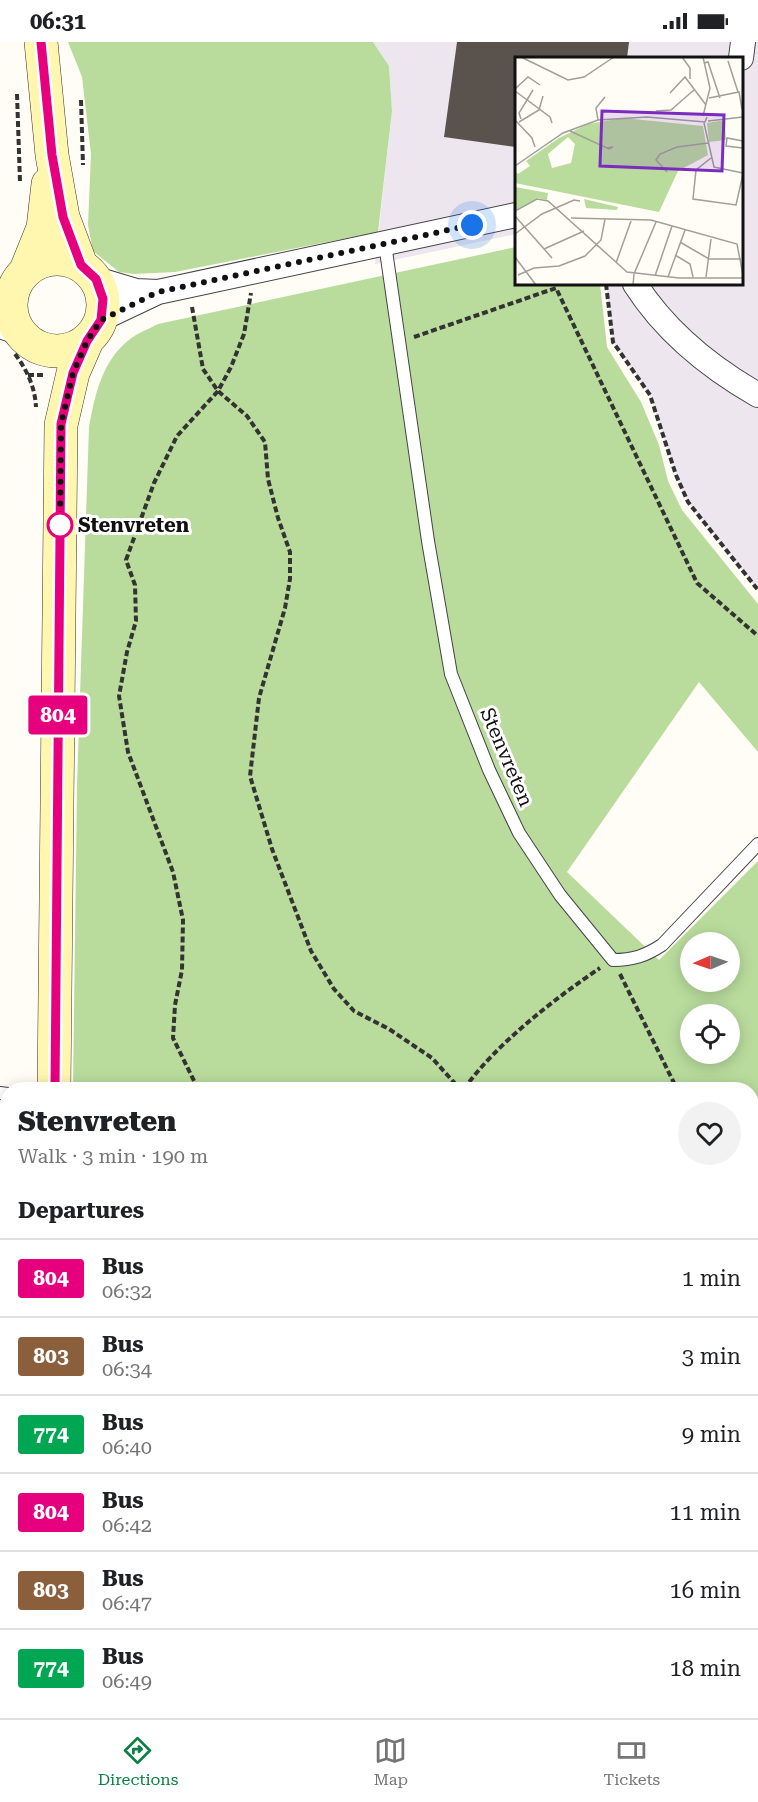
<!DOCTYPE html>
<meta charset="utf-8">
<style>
:root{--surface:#fff;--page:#f2f2f2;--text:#202124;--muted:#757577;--line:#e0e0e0;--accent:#0b8043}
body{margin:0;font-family:"Roboto Serif",serif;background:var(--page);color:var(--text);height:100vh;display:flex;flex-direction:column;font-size:22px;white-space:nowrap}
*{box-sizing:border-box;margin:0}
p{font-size:20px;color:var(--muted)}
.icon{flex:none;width:33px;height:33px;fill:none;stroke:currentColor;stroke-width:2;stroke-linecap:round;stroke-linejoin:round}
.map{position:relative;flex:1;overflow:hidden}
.sheet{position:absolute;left:0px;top:1040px;width:759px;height:638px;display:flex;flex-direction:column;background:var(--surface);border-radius:24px 24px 0 0;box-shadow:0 3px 15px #0003}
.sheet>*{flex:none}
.badge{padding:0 12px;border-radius:4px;font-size:21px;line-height:39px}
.needle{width:39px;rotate:268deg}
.buttons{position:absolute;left:680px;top:890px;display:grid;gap:12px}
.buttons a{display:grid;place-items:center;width:60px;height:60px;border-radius:50%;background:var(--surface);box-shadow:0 3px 15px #0003;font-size:30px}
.you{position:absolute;width:30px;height:30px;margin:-15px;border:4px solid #fff;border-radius:50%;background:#1a73e8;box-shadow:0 0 0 9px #1a73e833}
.map>.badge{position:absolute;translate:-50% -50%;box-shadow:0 0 0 3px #fff}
h2{padding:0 18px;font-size:22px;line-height:54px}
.round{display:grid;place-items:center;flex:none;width:63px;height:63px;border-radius:32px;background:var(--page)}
.summary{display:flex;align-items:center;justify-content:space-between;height:102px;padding:0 18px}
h1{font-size:28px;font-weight:800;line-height:45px}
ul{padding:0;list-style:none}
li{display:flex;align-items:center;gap:18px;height:78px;padding:0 18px;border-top:2px solid var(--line)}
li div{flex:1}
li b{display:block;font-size:22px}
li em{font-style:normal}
li .badge{min-width:66px;font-weight:700;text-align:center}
.status{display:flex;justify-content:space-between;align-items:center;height:42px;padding:0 30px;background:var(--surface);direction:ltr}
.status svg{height:16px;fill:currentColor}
.dock{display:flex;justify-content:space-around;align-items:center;height:84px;border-top:2px solid var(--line);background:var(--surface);font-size:16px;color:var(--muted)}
.dock a{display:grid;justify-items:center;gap:3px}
.dock .selected{color:var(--accent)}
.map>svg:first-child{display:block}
.industrial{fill:#eee6ef}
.forest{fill:#b9dc9c;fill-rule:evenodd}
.building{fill:#5a524d}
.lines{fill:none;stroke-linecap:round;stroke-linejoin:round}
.lane-casing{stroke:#444;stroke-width:14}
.street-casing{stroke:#444;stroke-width:26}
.secondary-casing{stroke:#333;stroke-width:34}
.path{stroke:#333;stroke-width:4;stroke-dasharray:6 3;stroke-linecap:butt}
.lane{stroke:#fff;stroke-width:12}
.street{stroke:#fff;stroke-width:24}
.secondary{stroke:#fff6b0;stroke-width:33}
.line-casing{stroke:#fff;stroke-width:14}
.line{stroke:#e6007e;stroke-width:9}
.walk{stroke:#111;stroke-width:6;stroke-dasharray:0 10.8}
.stop-dot{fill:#fff;stroke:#e6007e;stroke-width:3}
.labels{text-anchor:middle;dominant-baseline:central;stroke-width:6;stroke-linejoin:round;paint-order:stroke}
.stop-label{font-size:20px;font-weight:bold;fill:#111;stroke:#fff;text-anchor:start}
.street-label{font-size:20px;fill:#111;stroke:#fff}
.inset-road{fill:none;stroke:#a09f9a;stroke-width:1.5}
.view{fill:#7b2cbf;fill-opacity:0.15;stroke:#7b2cbf;stroke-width:3}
.inset-edge{fill:none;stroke:#111;stroke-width:3}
</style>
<div class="status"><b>06:31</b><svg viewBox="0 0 49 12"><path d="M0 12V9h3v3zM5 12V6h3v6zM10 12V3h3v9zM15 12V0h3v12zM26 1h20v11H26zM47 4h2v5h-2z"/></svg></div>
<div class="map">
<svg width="758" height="1676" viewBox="0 0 758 1676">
<rect width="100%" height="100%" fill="#fffdf5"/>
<path class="industrial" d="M373 0H758V548L688 460 676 433 650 353 613 300 606 242H742V16H516V192L375 222 392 69 389 24Z"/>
<path class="forest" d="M68 0H373L389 24 392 69 378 190 175 230 134 232 119 230 93 209 88 183 91 112 82 35Z
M516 205V242H600L607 305 641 360 659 403 668 439 682 468 758 562V710L699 640 567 830 659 918 758 819V1676H132L130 1670H752V1047H73L77 743 89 385C95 353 102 319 129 298 137 291 149 287 158 282ZM690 900H729V939H690ZM690 972H729V1011H690Z"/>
<path class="building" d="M457 0H629L627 16H516V105L444 95Z"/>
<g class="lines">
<defs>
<path id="lane" d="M385 202 428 499 451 632 489 728 519 791 560 853 613 918C633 918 645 914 662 903L758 802
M0 1051 8 1052
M463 1676 466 1670"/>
<path id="street" d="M741 16 743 0
M96 237 136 249 158 250
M635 242C665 289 709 325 758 353
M0 252 13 246
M101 277 158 250 516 173
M0 284 18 290"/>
<path id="secondary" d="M41 0 52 113 63 175 81 223
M11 263a46 46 0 1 1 92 0a46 46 0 1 1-92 0Z
M26 228 43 186 48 142
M54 1047 61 383 73 331 87 299
M106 1670 108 1676"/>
</defs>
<use href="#lane" class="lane-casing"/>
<use href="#street" class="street-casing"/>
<use href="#secondary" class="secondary-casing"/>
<path class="path" d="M17 52 20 140
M81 58 83 123
M606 242 613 300 650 353 676 433 688 460 758 548
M192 265 203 327 218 349 247 374 265 400 268 437 278 476 290 510V537L285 566 259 656 250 734 272 807 311 909 334 947 354 969 389 987 432 1016 460 1047
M414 295 556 246 697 541 758 594
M15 312C27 328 35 345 36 365
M28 333H45
M620 932 677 1047
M198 1047 173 996 175 963 182 928 183 878 173 830 128 710 119 654 127 610 136 579 135 543 126 518 154 441 177 394 218 349 231 325 244 292 251 251
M464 1047C495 1003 554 957 600 926
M752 1185 758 1197
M752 1326 758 1321
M496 1670 498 1676
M624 1670 631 1676"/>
<use href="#lane" class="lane"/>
<use href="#street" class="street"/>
<use href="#secondary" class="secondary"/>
</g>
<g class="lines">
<defs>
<path id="line" d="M41 0 52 113 63 175 81 223 96 237 103 257 101 278 87 299 73 331 61 382 55 1047"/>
</defs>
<use href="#line" class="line-casing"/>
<use href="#line" class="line"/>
<path class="walk" d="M60 483 61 382 73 331 87 299 101 278 158 250 472 183"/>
</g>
<circle class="stop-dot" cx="60" cy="483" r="12"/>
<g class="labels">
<g class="stop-label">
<text x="78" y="483">Stenvreten</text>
</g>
<g class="street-label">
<text transform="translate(507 715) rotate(67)">Stenvreten</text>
</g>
</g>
<g transform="translate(515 15)">
<rect width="228" height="228" fill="#fffdf5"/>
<path d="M108 61 188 69 193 98 163 114 144 155 0 126V114L3 117 15 109 11 104 44 81 73 67ZM53 80 60 87 56 106 37 111 33 97ZM210 63 211 83 194 85 192 66ZM0 130 33 136 32 143 23 141 0 153ZM69 142 103 150 102 153 71 151Z" fill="#b9dc9c" fill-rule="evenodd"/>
<path class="inset-road" d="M6 0 53 23 69 20 99 0M167 0 175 11V22M213 4 223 35M189 6 193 5 205 41M0 32 13 20 25 28M0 34 35 60 37 66M155 36 170 20 191 48M194 41 224 35 227 52M141 54 156 53 180 32M188 59 195 31 188 0M6 62 4 56 18 33M0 63 17 81 20 90M83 63 81 51 90 40M193 64 228 60M4 65 24 53 28 39M189 66 199 110 228 116M55 74 94 92 98 90 92 91M228 84 212 81 211 89 228 91M196 101 181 113 178 142 221 148 228 117M0 109 48 76 83 63 132 60 190 65 192 60M152 115 141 103 145 97 162 90 193 86M0 154 22 142 33 144 112 215 164 221H228M0 159 37 201M56 161 136 163 222 187 228 218M0 177 27 157 59 143 65 144M165 185 194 202H226M29 192 69 174M160 198 175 207 178 220M0 200 21 228M101 206 116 164M3 218 19 211 44 209 70 199 86 183 90 162M140 219 157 169M153 220 170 173M191 220 196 182M118 228 119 217 141 165"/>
<path class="view" d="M87 54 209 58 207 114 85 109Z"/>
<rect width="228" height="228" class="inset-edge"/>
</g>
</svg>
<div class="buttons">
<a><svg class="needle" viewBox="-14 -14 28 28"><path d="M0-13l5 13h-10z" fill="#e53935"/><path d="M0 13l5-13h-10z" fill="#757577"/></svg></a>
<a><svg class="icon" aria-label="locate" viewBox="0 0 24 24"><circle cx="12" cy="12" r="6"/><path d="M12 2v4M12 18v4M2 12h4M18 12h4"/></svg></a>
</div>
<div class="you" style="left:472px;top:183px"></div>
<b class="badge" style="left:58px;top:673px;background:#e6007e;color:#fff">804</b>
<section class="sheet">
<div class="summary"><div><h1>Stenvreten</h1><p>Walk · 3 min · 190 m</p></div><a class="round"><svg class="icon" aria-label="heart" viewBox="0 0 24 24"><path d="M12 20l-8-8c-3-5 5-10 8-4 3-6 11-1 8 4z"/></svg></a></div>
<h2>Departures</h2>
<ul>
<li><span class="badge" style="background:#e6007e;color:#fff">804</span><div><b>Bus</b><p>06:32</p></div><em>1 min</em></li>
<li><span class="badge" style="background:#8b5e3c;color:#fff">803</span><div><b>Bus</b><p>06:34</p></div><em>3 min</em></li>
<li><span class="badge" style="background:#00a651;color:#fff">774</span><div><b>Bus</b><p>06:40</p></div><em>9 min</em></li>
<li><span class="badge" style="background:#e6007e;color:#fff">804</span><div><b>Bus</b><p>06:42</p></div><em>11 min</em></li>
<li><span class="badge" style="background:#8b5e3c;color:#fff">803</span><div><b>Bus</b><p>06:47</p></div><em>16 min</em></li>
<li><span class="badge" style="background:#00a651;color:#fff">774</span><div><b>Bus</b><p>06:49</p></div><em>18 min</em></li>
</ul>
</section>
</div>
<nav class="dock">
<a class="selected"><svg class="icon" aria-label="directions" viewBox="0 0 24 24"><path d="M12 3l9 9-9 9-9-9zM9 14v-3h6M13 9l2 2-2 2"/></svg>Directions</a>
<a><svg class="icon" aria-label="map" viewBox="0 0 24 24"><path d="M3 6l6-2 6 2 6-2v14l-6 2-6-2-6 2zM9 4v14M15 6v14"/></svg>Map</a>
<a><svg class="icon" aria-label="tickets" viewBox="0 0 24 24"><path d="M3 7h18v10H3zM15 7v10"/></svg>Tickets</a>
</nav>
